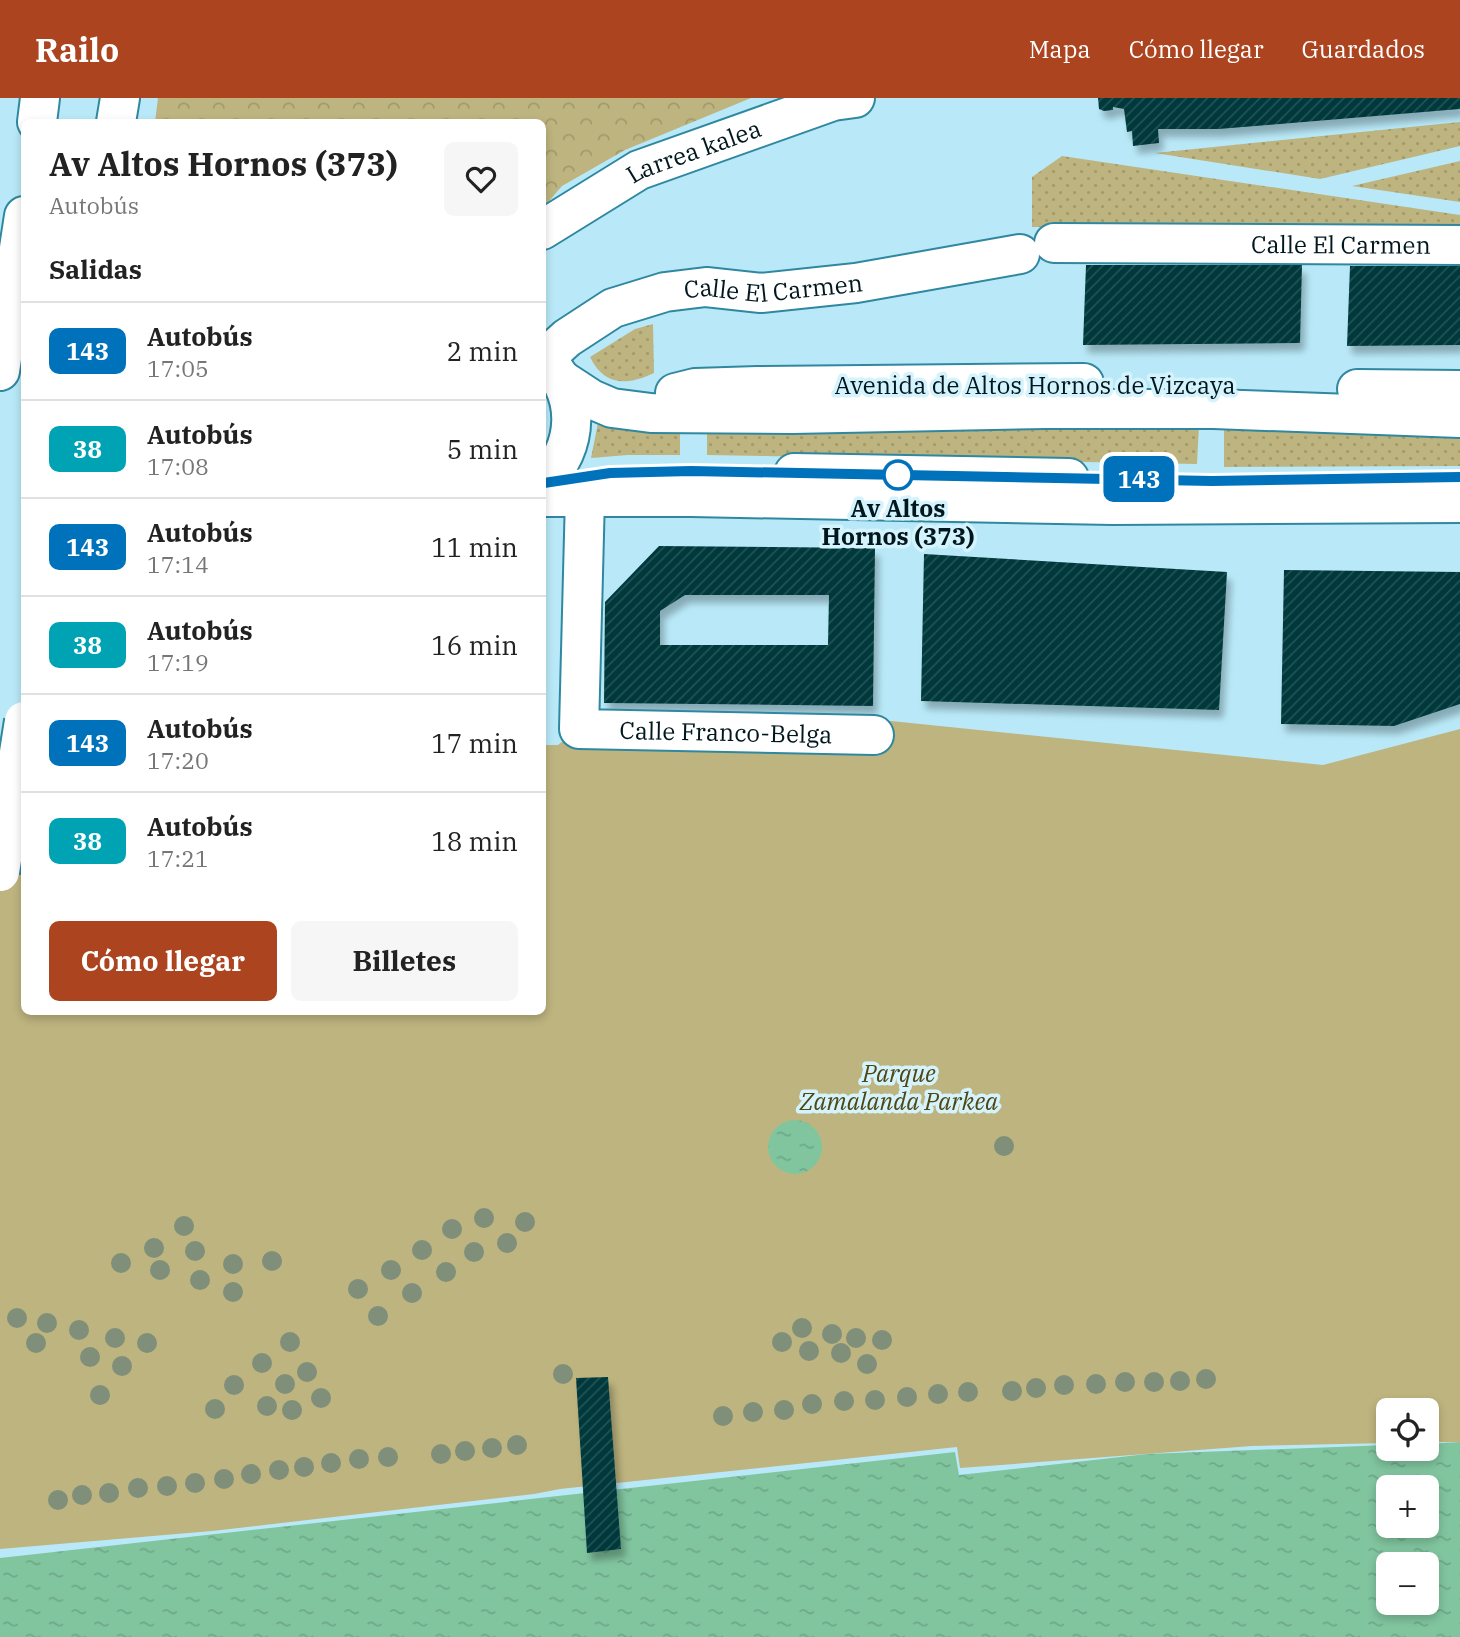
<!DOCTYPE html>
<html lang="es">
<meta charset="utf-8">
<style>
:root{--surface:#fff;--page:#f6f6f6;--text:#222;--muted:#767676;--line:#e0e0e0;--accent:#ab441f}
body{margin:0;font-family:"IBM Plex Serif",serif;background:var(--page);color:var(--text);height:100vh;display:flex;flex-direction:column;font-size:26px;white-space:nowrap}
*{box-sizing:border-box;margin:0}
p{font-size:23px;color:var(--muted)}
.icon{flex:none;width:38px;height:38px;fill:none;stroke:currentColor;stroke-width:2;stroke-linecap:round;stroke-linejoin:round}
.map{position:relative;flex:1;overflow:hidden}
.sheet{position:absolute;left:21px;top:21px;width:525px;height:896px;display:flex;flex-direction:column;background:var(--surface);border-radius:10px;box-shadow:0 4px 10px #0003}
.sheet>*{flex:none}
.badge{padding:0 14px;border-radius:10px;font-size:24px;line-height:46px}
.controls{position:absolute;left:1376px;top:1300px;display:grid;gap:14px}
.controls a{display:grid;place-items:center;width:63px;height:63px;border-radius:10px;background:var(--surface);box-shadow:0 4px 10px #0003;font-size:35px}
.map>.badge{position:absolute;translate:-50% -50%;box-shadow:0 0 0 4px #fff}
h2{padding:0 28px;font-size:26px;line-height:63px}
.round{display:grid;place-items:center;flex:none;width:74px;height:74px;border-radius:10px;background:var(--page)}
.summary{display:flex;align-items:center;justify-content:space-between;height:119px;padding:0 28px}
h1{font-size:33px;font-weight:700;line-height:52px}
.button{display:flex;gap:14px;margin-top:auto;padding:14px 28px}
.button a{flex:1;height:80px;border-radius:10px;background:var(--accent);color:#fff;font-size:28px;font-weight:700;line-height:80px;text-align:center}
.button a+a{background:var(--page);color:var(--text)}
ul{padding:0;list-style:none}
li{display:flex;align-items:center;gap:21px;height:98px;padding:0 28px;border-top:2px solid var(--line)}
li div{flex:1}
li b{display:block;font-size:26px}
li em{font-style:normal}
li .badge{min-width:77px;font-weight:700;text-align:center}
header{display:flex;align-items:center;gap:42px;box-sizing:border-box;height:98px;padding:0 35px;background:var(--accent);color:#fff}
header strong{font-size:33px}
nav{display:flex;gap:38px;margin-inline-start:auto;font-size:24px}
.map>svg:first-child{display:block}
.grass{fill:url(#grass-dots)}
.forest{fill:url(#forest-crowns)}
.green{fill:#beb47f}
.water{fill:url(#water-ripples);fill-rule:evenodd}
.building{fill:url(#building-hatch);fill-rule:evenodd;filter:url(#shadow)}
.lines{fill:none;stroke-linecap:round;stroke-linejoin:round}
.minor-casing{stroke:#2f88a0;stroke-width:42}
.major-casing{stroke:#2f88a0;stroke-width:42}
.highway-casing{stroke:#2f88a0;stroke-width:42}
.minor{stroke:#fff;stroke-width:38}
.major{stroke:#fff;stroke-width:38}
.highway{stroke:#fff;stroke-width:38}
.highway-bridge-casing{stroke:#2f88a0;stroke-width:42;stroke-linecap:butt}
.highway-bridge{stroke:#fff;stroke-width:38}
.tree{fill:#7f8f79}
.line-casing{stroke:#fff;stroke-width:16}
.line{stroke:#0072bc;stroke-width:10}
.stop-dot{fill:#fff;stroke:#0072bc;stroke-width:3.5}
.labels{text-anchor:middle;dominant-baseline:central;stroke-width:7;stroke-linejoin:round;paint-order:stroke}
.street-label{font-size:24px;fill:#00171e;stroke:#d4f3fd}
.stop-label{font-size:24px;font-weight:bold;fill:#00171e;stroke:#d4f3fd}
.park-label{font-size:24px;font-style:italic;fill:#504611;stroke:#d4f3fd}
</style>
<header>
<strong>Railo</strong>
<nav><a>Mapa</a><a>Cómo llegar</a><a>Guardados</a></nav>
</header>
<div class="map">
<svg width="1460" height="1539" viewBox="0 0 1460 1539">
<defs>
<pattern id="grass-dots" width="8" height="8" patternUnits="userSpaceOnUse" patternTransform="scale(1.75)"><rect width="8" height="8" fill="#beb47f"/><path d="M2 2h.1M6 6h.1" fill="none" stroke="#a29a6d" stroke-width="1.8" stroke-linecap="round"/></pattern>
<pattern id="forest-crowns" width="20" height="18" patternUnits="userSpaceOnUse" patternTransform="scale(1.75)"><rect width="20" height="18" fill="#beb47f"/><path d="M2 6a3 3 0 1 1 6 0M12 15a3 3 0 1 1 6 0" fill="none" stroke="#a29a6d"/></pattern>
<pattern id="water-ripples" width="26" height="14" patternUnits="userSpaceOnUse" patternTransform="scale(1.75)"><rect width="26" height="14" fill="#81c59f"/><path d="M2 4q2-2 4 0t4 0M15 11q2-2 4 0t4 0" fill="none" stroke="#6ea888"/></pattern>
<pattern id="building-hatch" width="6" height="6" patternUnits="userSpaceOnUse" patternTransform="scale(1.75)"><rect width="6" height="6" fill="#00393b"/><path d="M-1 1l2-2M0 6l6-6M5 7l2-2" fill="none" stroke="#245355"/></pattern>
<filter id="shadow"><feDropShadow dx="4.5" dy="8" stdDeviation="3.5" flood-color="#0004"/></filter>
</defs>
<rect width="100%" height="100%" fill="#b9e9f8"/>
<path class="grass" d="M1460 24V48L1320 81 1155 55Z
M1062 58 1460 117V127L1032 129V79Z
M1460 63V104L1352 88Z
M653 226 654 275C627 288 604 288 590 259L635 231Z
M598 325 618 329 680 330V357H628L591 360Z
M1199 327 1197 366 707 357V331Z
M1224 327 1460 331V368L1224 369Z"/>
<path class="forest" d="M158 0H751L625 52 562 88 543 110 542 24H155Z"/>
<path class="green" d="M891 623 1323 667 1460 631V1344H1426V1312H1388V1345L1252 1348 960 1370 957 1349 560 1391 534 1396 212 1433 0 1451V773L24 747V914H542L543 647H558L586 624Z"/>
<path class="water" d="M768 1049a27 27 0 1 1 54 0a27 27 0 1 1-54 0Z
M1460 1344V1539H0V1460L955 1354 959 1377 1147 1356 1388 1347V1351H1426V1346ZM1388 1390H1426V1428H1388ZM1388 1466H1426V1505H1388Z"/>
<path class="building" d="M1098 0H1460V11L1219 31H1158L1159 45 1133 48 1132 33 1127 34 1124 11 1113 9V12L1104 13 1099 11Z
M1086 167H1302L1300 245 1083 247Z
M1350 168H1460V247L1347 248Z
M659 448 875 450 873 608 604 605 605 504ZM685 497H829L828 547H660V513Z
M924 456 1227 474 1219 612 921 603Z
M1284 472 1460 474V606L1394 628 1281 626Z
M608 1279 621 1451 587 1455 576 1280Z"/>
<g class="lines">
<defs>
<g id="minor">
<path id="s1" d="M542 132 639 72 833 3 855 0"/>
<path id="s2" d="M1054 145 1460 147"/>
<path id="s3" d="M545 260 567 240 613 210 665 194 706 189 761 195 856 185 1020 156"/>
<path d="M562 282 591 301 612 310 651 315 792 316 1045 311H1214L1460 320"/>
<path d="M1357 291 1460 292"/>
<path d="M675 295 695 290 758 288 1084 285"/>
<path d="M794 375 1069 380"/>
<path id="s4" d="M585 398 579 631 874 637"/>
<path d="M542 399H691L1113 407 1460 405"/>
</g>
<path id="major" d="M542 258C582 296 580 348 542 386"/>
<path id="highway" d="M37 24 40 0
M116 24 120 0
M0 273 24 118"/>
</defs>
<use href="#minor" class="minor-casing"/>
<use href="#major" class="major-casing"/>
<use href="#highway" class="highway-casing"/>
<use href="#minor" class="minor"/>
<use href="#major" class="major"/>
<use href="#highway" class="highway"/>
<defs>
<path id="highway-bridge" d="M0 774 24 623"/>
</defs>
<use href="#highway-bridge" class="highway-bridge-casing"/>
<use href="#highway-bridge" class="highway-bridge"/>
</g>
<g class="tree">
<circle cx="1004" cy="1048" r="10"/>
<circle cx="484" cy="1120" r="10"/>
<circle cx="525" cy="1124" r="10"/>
<circle cx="184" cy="1128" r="10"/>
<circle cx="452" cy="1131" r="10"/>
<circle cx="507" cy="1145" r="10"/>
<circle cx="154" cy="1150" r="10"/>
<circle cx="422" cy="1152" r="10"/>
<circle cx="195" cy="1153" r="10"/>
<circle cx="474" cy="1154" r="10"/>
<circle cx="272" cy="1163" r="10"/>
<circle cx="121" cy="1165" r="10"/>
<circle cx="233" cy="1166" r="10"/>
<circle cx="160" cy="1172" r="10"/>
<circle cx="391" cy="1172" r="10"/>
<circle cx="446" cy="1174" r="10"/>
<circle cx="200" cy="1182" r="10"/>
<circle cx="358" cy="1191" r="10"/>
<circle cx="233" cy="1194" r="10"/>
<circle cx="412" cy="1195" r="10"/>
<circle cx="378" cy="1218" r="10"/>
<circle cx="17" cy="1220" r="10"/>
<circle cx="47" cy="1225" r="10"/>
<circle cx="802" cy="1230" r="10"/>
<circle cx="79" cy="1232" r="10"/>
<circle cx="832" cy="1236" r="10"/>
<circle cx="115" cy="1240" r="10"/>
<circle cx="856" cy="1240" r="10"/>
<circle cx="882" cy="1242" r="10"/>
<circle cx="290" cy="1244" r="10"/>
<circle cx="782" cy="1244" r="10"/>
<circle cx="36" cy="1245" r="10"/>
<circle cx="147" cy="1245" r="10"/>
<circle cx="809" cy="1253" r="10"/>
<circle cx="841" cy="1255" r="10"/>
<circle cx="90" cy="1259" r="10"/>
<circle cx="262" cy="1265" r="10"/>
<circle cx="867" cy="1266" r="10"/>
<circle cx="122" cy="1268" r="10"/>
<circle cx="307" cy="1274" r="10"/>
<circle cx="563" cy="1276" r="10"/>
<circle cx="1206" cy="1281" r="10"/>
<circle cx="1180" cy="1283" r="10"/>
<circle cx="1125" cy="1284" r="10"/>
<circle cx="1154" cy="1284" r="10"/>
<circle cx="285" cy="1286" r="10"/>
<circle cx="1096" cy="1286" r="10"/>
<circle cx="234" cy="1287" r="10"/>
<circle cx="1064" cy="1287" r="10"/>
<circle cx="1036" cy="1290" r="10"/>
<circle cx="1012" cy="1293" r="10"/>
<circle cx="968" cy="1294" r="10"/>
<circle cx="938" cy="1296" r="10"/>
<circle cx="100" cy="1297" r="10"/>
<circle cx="907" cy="1299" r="10"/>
<circle cx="321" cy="1300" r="10"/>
<circle cx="875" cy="1302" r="10"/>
<circle cx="844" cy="1303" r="10"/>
<circle cx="812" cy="1306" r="10"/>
<circle cx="267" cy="1308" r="10"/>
<circle cx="215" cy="1311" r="10"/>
<circle cx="292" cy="1312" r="10"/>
<circle cx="784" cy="1312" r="10"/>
<circle cx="753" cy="1314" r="10"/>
<circle cx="723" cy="1318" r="10"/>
<circle cx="517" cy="1347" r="10"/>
<circle cx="492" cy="1350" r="10"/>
<circle cx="465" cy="1353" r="10"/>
<circle cx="441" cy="1356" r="10"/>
<circle cx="388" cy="1359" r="10"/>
<circle cx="359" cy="1361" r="10"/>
<circle cx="331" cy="1365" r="10"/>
<circle cx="304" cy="1369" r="10"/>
<circle cx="279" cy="1372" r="10"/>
<circle cx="251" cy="1376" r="10"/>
<circle cx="224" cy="1381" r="10"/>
<circle cx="195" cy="1385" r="10"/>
<circle cx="167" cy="1388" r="10"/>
<circle cx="138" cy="1390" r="10"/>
<circle cx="109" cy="1395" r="10"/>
<circle cx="82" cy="1397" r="10"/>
<circle cx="58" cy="1402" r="10"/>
</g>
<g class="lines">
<defs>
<path id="line" d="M544 385 610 375 691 373 1212 383 1460 379"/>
</defs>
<use href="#line" class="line-casing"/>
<use href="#line" class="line"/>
</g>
<circle class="stop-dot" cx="898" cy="377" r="14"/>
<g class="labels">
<g class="street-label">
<text stroke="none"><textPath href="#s1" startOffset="172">Larrea kalea</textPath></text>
<text stroke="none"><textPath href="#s2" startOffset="287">Calle El Carmen</textPath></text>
<text stroke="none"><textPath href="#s3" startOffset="248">Calle El Carmen</textPath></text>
<text x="1035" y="287">Avenida de Altos Hornos de Vizcaya</text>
<text stroke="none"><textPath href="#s4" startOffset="380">Calle Franco-Belga</textPath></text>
</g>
<g class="stop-label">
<text x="898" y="410">Av Altos<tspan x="898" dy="28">Hornos (373)</tspan></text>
</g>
<g class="park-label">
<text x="899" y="975">Parque<tspan x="899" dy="28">Zamalanda Parkea</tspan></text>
</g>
</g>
</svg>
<div class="controls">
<a><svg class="icon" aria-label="locate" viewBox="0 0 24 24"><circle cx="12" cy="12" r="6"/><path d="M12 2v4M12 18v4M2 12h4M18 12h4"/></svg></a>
<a>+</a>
<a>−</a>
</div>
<b class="badge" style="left:1139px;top:381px;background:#0072bc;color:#fff">143</b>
<section class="sheet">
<div class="summary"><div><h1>Av Altos Hornos (373)</h1><p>Autobús</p></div><a class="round"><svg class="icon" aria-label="heart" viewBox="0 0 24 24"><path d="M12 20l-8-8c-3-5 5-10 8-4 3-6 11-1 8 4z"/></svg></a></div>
<h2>Salidas</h2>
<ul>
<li><span class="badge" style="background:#0072bc;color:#fff">143</span><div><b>Autobús</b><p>17:05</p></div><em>2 min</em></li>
<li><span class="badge" style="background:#00a3b4;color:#fff">38</span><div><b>Autobús</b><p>17:08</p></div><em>5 min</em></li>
<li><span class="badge" style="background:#0072bc;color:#fff">143</span><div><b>Autobús</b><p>17:14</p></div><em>11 min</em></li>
<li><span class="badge" style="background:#00a3b4;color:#fff">38</span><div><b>Autobús</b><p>17:19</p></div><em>16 min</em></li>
<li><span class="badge" style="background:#0072bc;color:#fff">143</span><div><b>Autobús</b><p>17:20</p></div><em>17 min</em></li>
<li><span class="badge" style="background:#00a3b4;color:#fff">38</span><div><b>Autobús</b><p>17:21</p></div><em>18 min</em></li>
</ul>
<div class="button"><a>Cómo llegar</a><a>Billetes</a></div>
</section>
</div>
